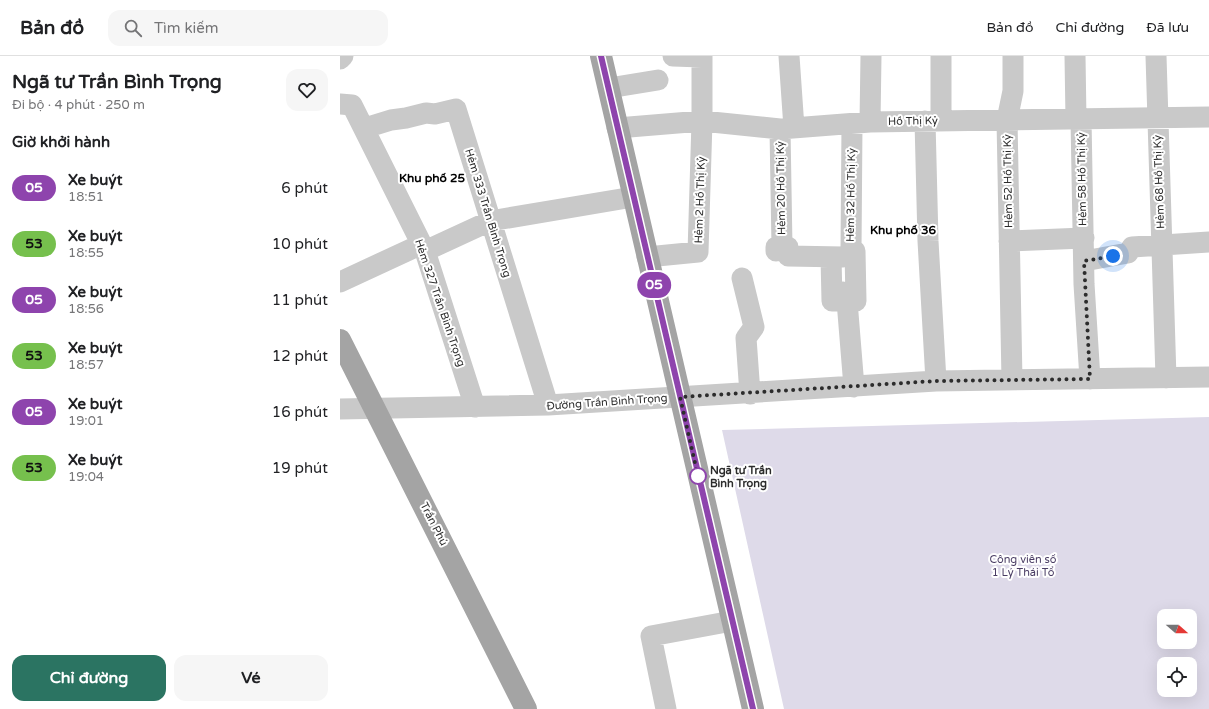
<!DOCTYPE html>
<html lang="vi">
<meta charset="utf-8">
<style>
:root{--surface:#fff;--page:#f6f6f6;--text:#202124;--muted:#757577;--line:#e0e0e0;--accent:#2b7462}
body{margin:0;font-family:"Varela Round",sans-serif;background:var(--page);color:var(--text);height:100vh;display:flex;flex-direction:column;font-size:15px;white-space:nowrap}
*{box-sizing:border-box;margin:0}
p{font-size:13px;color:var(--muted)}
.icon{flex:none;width:22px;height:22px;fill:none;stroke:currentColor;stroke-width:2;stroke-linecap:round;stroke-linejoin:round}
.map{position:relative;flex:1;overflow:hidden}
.drawer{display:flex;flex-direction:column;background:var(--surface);width:340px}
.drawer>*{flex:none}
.badge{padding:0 8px;border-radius:13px;font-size:14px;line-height:26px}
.needle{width:26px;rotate:110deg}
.fabs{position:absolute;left:817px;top:553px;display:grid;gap:8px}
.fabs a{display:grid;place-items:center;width:40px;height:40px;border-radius:8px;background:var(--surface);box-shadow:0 4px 16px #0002;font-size:20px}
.you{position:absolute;width:20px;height:20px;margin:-10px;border:3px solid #fff;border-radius:50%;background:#1a73e8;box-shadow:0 0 0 6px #1a73e833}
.map>.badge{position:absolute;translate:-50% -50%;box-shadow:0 0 0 2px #fff}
h2{padding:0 12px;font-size:15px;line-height:36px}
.round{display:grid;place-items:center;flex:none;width:42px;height:42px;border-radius:12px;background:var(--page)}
.summary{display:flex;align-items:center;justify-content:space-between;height:68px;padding:0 12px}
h1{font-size:19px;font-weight:700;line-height:30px}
.button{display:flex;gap:8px;margin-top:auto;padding:8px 12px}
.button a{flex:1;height:46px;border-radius:12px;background:var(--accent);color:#fff;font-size:16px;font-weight:700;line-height:46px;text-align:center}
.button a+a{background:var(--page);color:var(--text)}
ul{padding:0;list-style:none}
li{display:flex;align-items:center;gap:12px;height:56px;padding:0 12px}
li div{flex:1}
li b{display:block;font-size:15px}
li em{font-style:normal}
li .badge{min-width:44px;font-weight:700;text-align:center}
header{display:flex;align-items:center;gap:24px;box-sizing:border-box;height:56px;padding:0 20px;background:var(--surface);border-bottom:1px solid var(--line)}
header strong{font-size:19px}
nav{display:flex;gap:22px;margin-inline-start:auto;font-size:14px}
.search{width:280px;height:36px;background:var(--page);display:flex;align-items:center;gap:10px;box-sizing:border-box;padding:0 14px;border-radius:12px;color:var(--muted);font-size:15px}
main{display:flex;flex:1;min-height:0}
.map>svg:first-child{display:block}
.green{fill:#dedae9;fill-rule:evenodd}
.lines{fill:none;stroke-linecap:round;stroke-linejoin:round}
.minor{stroke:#c9c9c9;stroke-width:21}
.major{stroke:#a4a4a4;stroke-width:22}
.line-casing{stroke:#fff;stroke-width:9}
.line{stroke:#8e44ad;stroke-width:6}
.walk{stroke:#2c2c2c;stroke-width:4;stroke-dasharray:0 7.2}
.stop-dot{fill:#fff;stroke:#8e44ad;stroke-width:2}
.labels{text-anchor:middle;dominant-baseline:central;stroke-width:4;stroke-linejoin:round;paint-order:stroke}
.street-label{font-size:11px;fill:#2c2c2c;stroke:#fff}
.stop-label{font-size:11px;font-weight:bold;fill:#2c2c2c;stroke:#fff;text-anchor:start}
.park-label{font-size:11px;fill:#4a3d64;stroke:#fff}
.neighbourhood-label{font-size:12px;font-weight:bold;fill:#000;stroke:#fff}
</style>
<header>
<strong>Bản đồ</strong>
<div class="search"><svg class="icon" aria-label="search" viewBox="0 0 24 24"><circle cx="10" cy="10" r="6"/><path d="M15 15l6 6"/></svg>Tìm kiếm</div>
<nav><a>Bản đồ</a><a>Chỉ đường</a><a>Đã lưu</a></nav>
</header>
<main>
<section class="drawer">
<div class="summary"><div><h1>Ngã tư Trần Bình Trọng</h1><p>Đi bộ · 4 phút · 250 m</p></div><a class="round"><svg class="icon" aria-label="heart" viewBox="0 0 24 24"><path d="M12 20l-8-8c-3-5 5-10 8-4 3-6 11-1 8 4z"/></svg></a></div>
<h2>Giờ khởi hành</h2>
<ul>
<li><span class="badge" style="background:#8e44ad;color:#fff">05</span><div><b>Xe buýt</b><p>18:51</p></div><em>6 phút</em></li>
<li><span class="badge" style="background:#76c04d;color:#111">53</span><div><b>Xe buýt</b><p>18:55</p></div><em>10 phút</em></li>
<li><span class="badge" style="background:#8e44ad;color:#fff">05</span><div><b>Xe buýt</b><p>18:56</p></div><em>11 phút</em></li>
<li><span class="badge" style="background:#76c04d;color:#111">53</span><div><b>Xe buýt</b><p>18:57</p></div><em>12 phút</em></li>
<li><span class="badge" style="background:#8e44ad;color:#fff">05</span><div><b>Xe buýt</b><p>19:01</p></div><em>16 phút</em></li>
<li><span class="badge" style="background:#76c04d;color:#111">53</span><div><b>Xe buýt</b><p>19:04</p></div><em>19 phút</em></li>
</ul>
<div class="button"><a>Chỉ đường</a><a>Vé</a></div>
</section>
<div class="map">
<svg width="869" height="653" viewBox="0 0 869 653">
<rect width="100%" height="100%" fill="#fff"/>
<path class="green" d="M869 361V653H444L382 374ZM824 560H850V586H824ZM824 608H850V634H824Z"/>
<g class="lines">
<path class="minor" d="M333 0 362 1
M449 0 454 72
M735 0 736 63
M816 0 826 322
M0 3 3 0
M269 32 318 24
M0 48 12 49 85 195 135 351
M741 63 744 228 750 323
M585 65 588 185 596 325
M601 65V0
M530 66 531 0
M25 72 51 64 66 62 86 57 95 58 116 53 208 349
M277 72 362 65 440 73 530 66 869 61
M440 73 442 191
M669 185 744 182
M85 195 150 165 293 141
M436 195V191H448V200L503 201
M307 201 358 196 362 65V0
M491 201 492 245H502
M744 205 788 197 792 191 869 186
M402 222 414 271 406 282 410 338
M0 226 82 188
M503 236V245H507L514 331
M507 245H516L515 195 511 194 512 68
M672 324 667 64 673 35V0
M0 353 208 349 596 325 869 321
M326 653 311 580 392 565"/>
<path class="major" d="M261 0 413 653
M0 284 186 653"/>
</g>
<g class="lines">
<defs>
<path id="line" d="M261 0 413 653"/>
</defs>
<use href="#line" class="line-casing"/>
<use href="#line" class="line"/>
<path class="walk" d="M358 420 340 341 596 325 750 323 744 205 773 200"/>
</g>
<circle class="stop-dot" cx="358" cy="420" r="8"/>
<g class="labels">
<g class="street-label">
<text transform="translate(573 65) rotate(-1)">Hồ Thị Kỷ</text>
<text transform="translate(742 123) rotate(-91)">Hẻm 58 Hồ Thị Kỷ</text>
<text transform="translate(668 125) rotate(-91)">Hẻm 52 Hồ Thị Kỷ</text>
<text transform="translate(819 126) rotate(-92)">Hẻm 68 Hồ Thị Kỷ</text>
<text transform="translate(441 132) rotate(-91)">Hẻm 20 Hồ Thị Kỷ</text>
<text transform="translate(511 139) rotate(-89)">Hẻm 32 Hồ Thị Kỷ</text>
<text transform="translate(360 144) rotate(-88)">Hẻm 2 Hồ Thị Kỷ</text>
<text transform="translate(148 157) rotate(73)">Hẻm 333 Trần Bình Trọng</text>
<text transform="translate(100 247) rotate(71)">Hẻm 327 Trần Bình Trọng</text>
<text transform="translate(267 346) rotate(-4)">Đường Trần Bình Trọng</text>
<text transform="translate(94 468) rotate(63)">Trần Phú</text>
</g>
<g class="stop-label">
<text x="370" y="414">Ngã tư Trần<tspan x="370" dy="13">Bình Trọng</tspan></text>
</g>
<g class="park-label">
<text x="683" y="503">Công viên số<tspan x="683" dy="13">1 Lý Thái Tổ</tspan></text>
</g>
<g class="neighbourhood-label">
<text x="92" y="122">Khu phố 25</text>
<text x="563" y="174">Khu phố 36</text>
</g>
</g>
</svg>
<div class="fabs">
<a><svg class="needle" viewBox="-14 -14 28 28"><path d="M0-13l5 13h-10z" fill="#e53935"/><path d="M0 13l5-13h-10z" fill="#757577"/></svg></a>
<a><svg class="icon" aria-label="locate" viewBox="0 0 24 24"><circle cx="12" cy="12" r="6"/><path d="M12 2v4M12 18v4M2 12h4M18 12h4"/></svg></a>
</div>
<div class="you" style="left:773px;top:200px"></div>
<b class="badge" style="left:314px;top:229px;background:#8e44ad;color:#fff">05</b>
</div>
</main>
